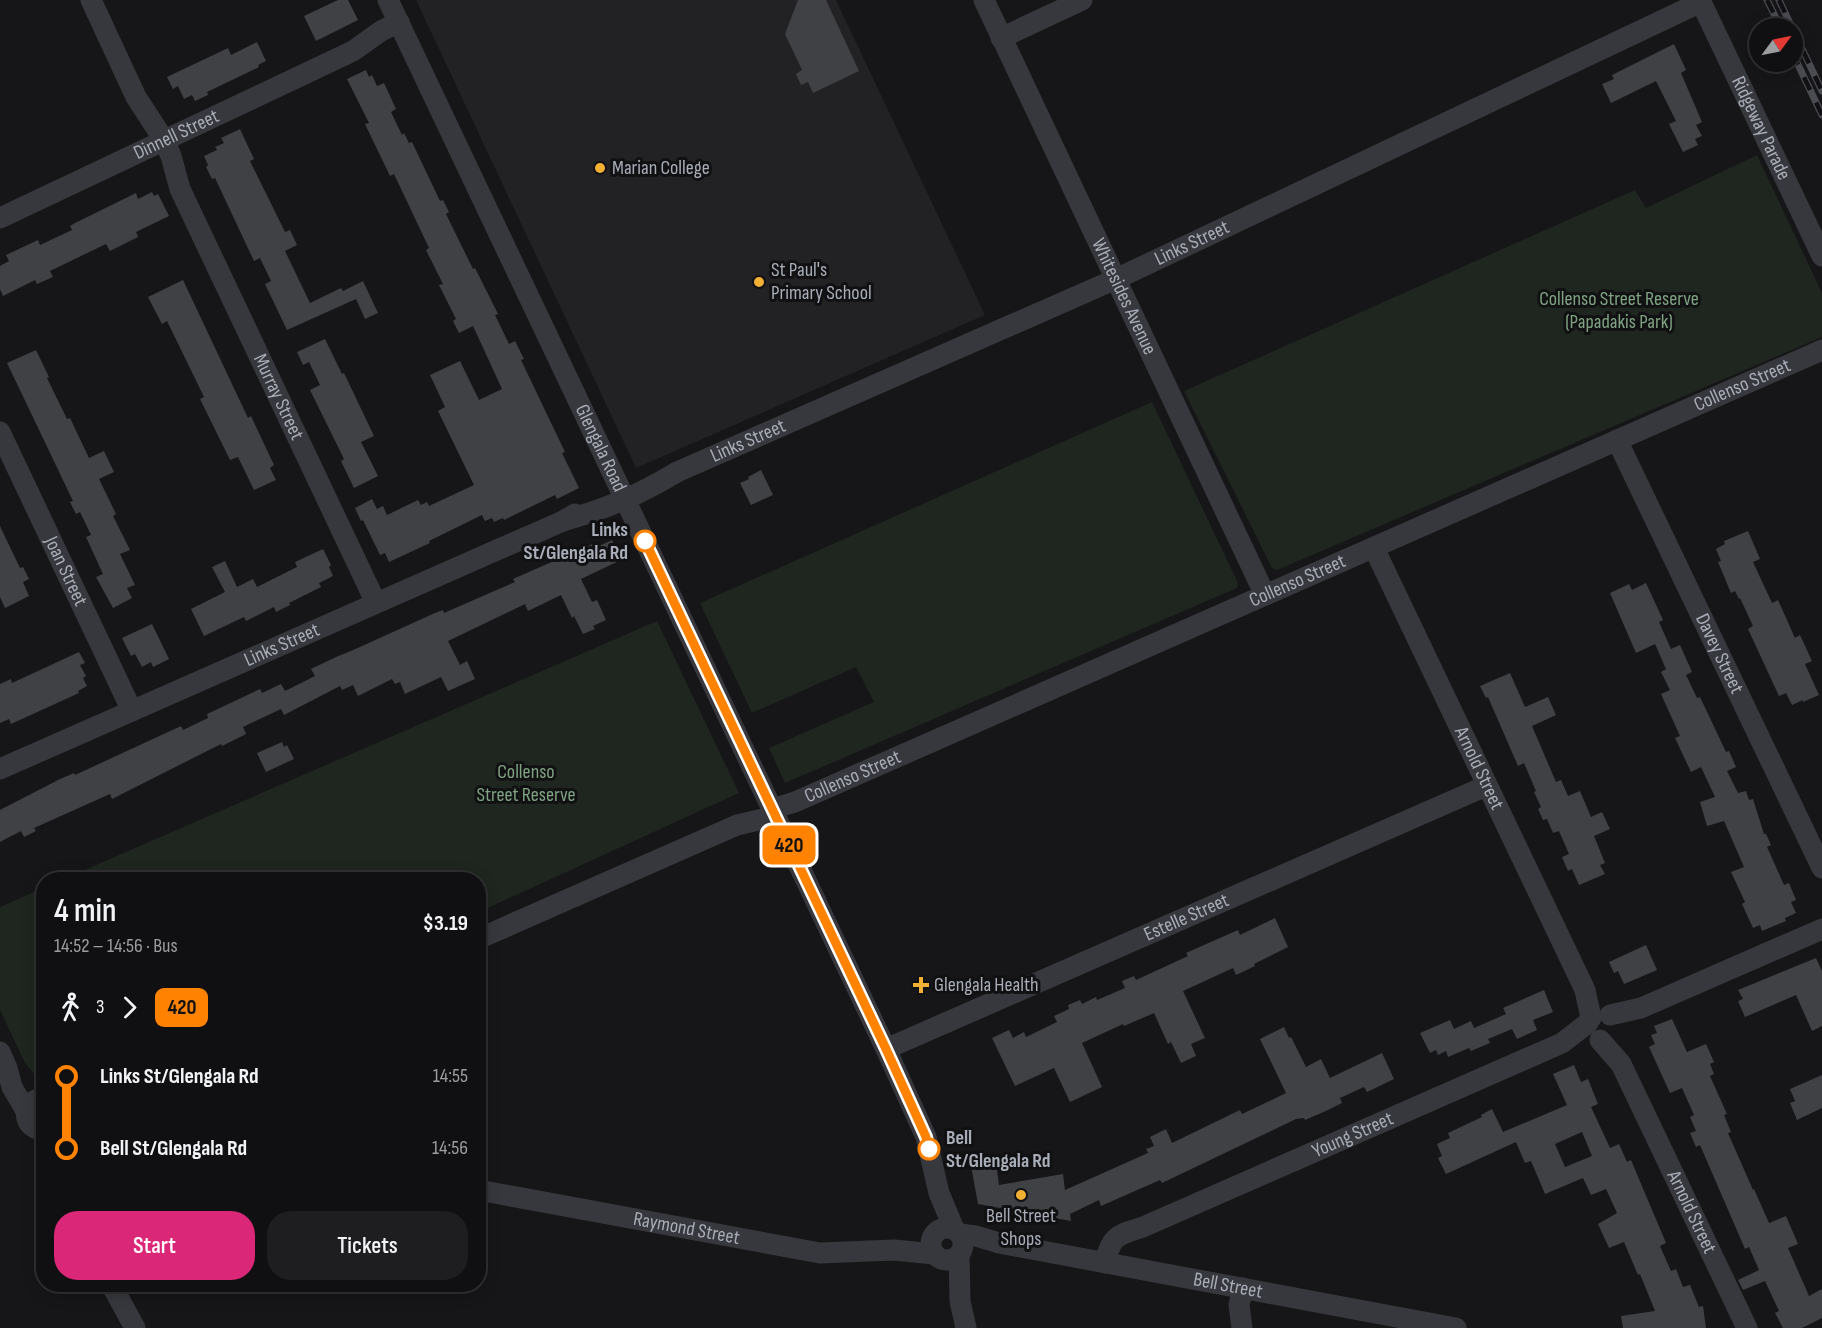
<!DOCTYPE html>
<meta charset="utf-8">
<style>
:root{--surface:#101012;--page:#1e1e20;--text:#f1f3f6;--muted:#9c9d9f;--line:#303032;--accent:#db2777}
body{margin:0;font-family:"Sofia Sans Condensed",sans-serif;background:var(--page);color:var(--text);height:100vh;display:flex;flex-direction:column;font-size:22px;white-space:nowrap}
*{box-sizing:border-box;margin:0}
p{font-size:20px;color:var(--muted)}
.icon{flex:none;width:33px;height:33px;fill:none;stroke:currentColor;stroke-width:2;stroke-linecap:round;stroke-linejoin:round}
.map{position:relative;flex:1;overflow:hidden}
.drawer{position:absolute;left:36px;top:872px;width:450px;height:420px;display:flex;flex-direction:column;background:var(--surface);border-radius:24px;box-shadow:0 3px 15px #0003,0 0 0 2px var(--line)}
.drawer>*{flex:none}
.badge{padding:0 12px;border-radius:9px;font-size:21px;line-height:39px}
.needle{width:39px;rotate:57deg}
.tools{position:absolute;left:1749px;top:18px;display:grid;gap:12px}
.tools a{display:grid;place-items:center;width:54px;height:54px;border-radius:50%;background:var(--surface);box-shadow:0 3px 15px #0003,0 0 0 2px var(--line);font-size:30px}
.map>.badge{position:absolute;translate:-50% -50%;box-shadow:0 0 0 3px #fff}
.legs{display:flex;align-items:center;gap:9px;height:66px;padding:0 18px;font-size:20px}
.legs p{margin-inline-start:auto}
.head{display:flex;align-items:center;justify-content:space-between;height:102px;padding:0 18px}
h1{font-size:33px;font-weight:600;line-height:45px}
.primary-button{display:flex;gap:12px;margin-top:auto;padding:12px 18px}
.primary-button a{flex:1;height:69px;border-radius:24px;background:var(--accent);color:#fff;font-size:24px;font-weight:600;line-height:69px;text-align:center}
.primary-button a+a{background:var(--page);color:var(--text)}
ul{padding:0 18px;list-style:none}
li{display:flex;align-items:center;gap:21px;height:72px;font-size:22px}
li i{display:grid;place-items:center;width:9px;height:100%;margin:0 8px;background:currentColor}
li i::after{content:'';width:15px;height:15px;margin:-8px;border:4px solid;border-radius:50%;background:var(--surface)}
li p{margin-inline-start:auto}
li:first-child i{background:linear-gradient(#0000 50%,currentColor 0)}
li:last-child i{background:linear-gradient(currentColor 50%,#0000 0)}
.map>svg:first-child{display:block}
.built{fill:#222225}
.green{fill:#1e261f}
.building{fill:#404145;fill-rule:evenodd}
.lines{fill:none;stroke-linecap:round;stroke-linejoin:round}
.minor{stroke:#37383d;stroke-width:21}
.rail-casing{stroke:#4a4c52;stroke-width:7}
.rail{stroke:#111113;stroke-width:4.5;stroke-dasharray:14;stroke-linecap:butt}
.line-1-casing{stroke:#fff;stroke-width:14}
.line-1{stroke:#ff8200;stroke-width:9}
.poi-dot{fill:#f2b134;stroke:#111113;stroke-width:2}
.stop-1-dot{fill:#fff;stroke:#ff8200;stroke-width:3}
.labels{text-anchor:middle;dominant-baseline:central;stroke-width:6;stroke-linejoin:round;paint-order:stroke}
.street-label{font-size:20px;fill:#a8adb8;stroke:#111113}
.poi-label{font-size:20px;fill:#a8adb8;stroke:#111113;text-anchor:start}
.park-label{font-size:20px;fill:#7fa381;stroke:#111113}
.stop-label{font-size:20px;font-weight:bold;fill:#a8adb8;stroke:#111113;text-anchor:end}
</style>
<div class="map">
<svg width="1822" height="1328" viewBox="0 0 1822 1328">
<rect width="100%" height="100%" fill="#161618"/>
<path class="built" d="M416 0H836L985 315 636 468Z"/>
<path class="green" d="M1757 155 1822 293V337L1277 570 1272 568 1184 391 1635 190 1646 208Z
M1152 402 1238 583 1237 588 785 783 769 748 874 702 856 667 752 713 700 603Z
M657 621 739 793 479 912 478 879H64Z
M43 888V1079L34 1074 25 1063 0 1010V907Z"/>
<path class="building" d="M338 0H348L358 20 316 41 304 16Z
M798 0H826L859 71 813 93 808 82 801 85 796 74 802 70 785 34Z
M257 42 266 61 258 65 259 67 207 92 208 95 195 101 192 95 184 99 178 86 173 89 167 77 228 48 231 55Z
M1674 44 1686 70 1681 73 1702 122 1696 125 1702 136 1695 139 1698 145 1683 152 1669 124 1676 121 1656 81 1611 103 1602 84 1614 79 1612 75Z
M366 70 369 77 372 75 377 86 384 83 396 109 391 112 402 135 404 133 409 143 412 142 440 201 443 200 449 212 446 214 473 269 475 268 498 314 495 315 509 344 515 341 524 359 521 360 565 452 562 453 579 488 557 499 555 495 504 520 503 518 494 522 492 518 485 521 482 515 429 541 430 543 389 562 385 553 380 555 363 520 361 521 355 508 372 499 377 509 383 506 387 515 418 500 421 505 427 502 429 506 474 485 438 411 445 407 430 375 460 361 479 400 502 389 473 326 459 333 453 321 456 319 439 285 443 284 426 250 429 248 394 174 390 176 365 124 369 123 347 79Z
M240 129 254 159 250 161 285 232 290 230 297 245 285 251 310 303 341 288 343 291 363 281 378 313 365 319 356 299 287 330 265 284 271 281 260 258 254 261 215 178 212 179 206 167 208 165 204 156 217 150 215 147 224 143 221 138Z
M152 192 154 196 158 194 169 216 136 232 138 237 110 251 106 244 50 271 53 277 37 284 35 280 3 296 0 289V266L9 261 6 255 38 240 40 245 72 230 70 226 75 223 136 193 138 199Z
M183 280 248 418 251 416 274 465 270 468 276 480 254 490 238 457 230 460 200 399 204 397 167 321 162 324 148 297Z
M325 339 342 374 344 373 374 436 361 442 378 476 354 488 341 461 344 459 310 390 320 385 309 362 303 365 297 352Z
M36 350 49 377 47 378 67 419 70 418 89 458 104 451 114 472 99 479 116 514 113 516 130 550 120 554 135 585 127 588 132 598 113 608 96 577 103 574 86 537 91 535 80 512 76 514 70 502 73 501 7 363Z
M761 470 773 495 751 505 740 483 749 479 748 477Z
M0 526 20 568 23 567 29 579 23 582 29 596 5 608 0 597Z
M1748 531 1760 559 1753 562 1772 603 1778 600 1795 638 1800 635 1812 661 1805 664 1819 695 1803 702V700L1792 705 1786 693 1779 696 1748 629 1753 626 1740 598 1739 599 1735 591 1731 593 1718 562 1721 561 1716 549 1725 544 1724 541Z
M612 540 621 560 581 579 592 602 597 600 606 620 593 626 595 629 583 634 574 616 572 618 561 595 528 611 525 604 448 641 460 665 467 661 475 679 448 691 441 677 405 694 400 682 395 684 392 679 358 696 353 685 342 690 340 686 284 715 281 709 243 727 246 734 222 746 221 744 112 799 110 794 34 828 36 831 24 837 21 831 0 842V810L60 779 74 773 75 775 181 726 183 730 208 718 207 714 260 689 262 693 281 684 285 691 315 676 311 669 336 657 351 651 435 613 443 610 444 613 492 592 515 582 513 579 597 542 599 546Z
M323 549 331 565 329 567 333 576 319 583 321 587 289 603 290 605 276 612 274 607 246 621 244 617 204 636 191 609 225 592 212 567 225 561 237 587 253 579 257 587 297 567 295 562Z
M1646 583 1663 620 1659 622 1671 649 1680 645 1692 672 1686 675 1697 698 1700 697 1726 752 1729 751 1736 767 1727 771 1738 793 1746 791 1749 800 1753 799 1764 834H1766L1771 845 1767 847 1784 885 1789 883 1796 900 1791 902 1796 913 1785 918 1786 921 1762 931 1760 925 1753 928 1742 904 1745 902 1731 872 1744 867 1724 821 1707 826 1700 802 1715 797 1701 767 1691 772 1675 738 1680 736 1661 694 1670 690 1661 672 1666 669 1655 644 1636 653 1610 593 1629 584 1632 590Z
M152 624 169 659 153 667 151 662 142 667 135 654 131 656 122 638Z
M79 652 85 663 80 665 86 676 83 678 87 686 78 691 79 693 11 724 9 719 0 723V684L11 679 12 683Z
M1510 673 1525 707 1548 697 1556 715 1532 726 1556 782 1561 780 1568 796 1580 791 1591 817 1602 812 1610 829 1594 836 1605 863 1600 865 1605 874 1579 885 1572 869 1568 871 1562 857 1569 854 1559 831 1553 833 1547 819 1543 820 1538 809 1541 807 1534 792 1536 791 1524 763 1518 766 1488 697 1486 698 1480 686Z
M282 742 284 747 287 745 294 759 266 772 257 753Z
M1275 918 1288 947 1254 964 1255 966 1236 975 1233 968 1183 991 1205 1038 1191 1044 1196 1056 1181 1063 1171 1042 1168 1044 1154 1013 1124 1026 1123 1024 1082 1043 1102 1087 1070 1102 1054 1068 1015 1086 992 1038 1009 1030 1013 1038 1024 1032 1026 1037 1057 1022 1054 1016 1069 1009 1068 1005 1080 1000 1082 1004 1096 997 1097 1000 1125 988 1122 981 1134 976 1136 980 1188 956 1186 953 1204 945 1238 930 1240 935Z
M1646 945 1657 970 1624 984 1618 971 1614 973 1609 962Z
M1816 958 1822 971V1026L1812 1031 1796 995 1745 1017 1738 1001 1743 999 1738 990Z
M1544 990 1553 1012 1533 1020 1537 1030 1517 1039 1512 1029 1488 1039 1490 1043 1471 1051 1469 1048 1448 1057 1446 1051 1438 1055 1436 1050 1430 1053 1420 1033 1450 1020 1454 1029 1471 1021 1474 1028 1506 1014 1503 1008Z
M1672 1019 1687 1052 1706 1044 1714 1062 1710 1064 1714 1074 1710 1076 1727 1114 1724 1115 1731 1132 1728 1133 1753 1190 1754 1189 1769 1223 1786 1216 1798 1244 1788 1248 1809 1296 1822 1289V1318L1802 1328H1783L1775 1313 1779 1311 1765 1281 1743 1290 1738 1280 1759 1270 1749 1247 1745 1249 1700 1145 1696 1147 1690 1133 1696 1131 1690 1117 1694 1115 1682 1088 1670 1093 1649 1047 1655 1044 1651 1035 1657 1033 1654 1026Z
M1284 1027 1289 1038 1291 1037 1306 1067 1321 1059 1330 1078 1382 1053 1394 1079 1367 1092 1364 1087 1340 1098 1342 1103 1328 1110 1305 1120 1304 1118 1296 1119 1162 1183 1160 1180 1101 1206 1099 1200 1070 1214 1071 1221 978 1204 971 1166 995 1155 999 1185 1063 1174 1065 1190 1148 1153 1146 1149 1154 1146 1150 1137 1166 1129 1172 1143 1240 1110 1242 1114 1286 1093 1260 1039Z
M1574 1065 1581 1082 1588 1079 1598 1104 1591 1107 1610 1148 1619 1144 1627 1162 1631 1160 1666 1243 1660 1246 1671 1271 1676 1269 1683 1287 1690 1285 1699 1307 1703 1306 1706 1328H1623L1621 1316 1655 1311 1640 1274 1638 1275 1624 1242 1609 1248 1598 1224 1617 1213 1606 1189 1591 1195 1583 1178 1545 1194 1531 1161 1525 1163 1516 1142 1446 1174 1438 1158 1442 1156 1437 1144 1450 1138 1448 1133 1482 1117 1481 1115 1492 1109 1503 1132 1567 1105 1553 1074ZM1582 1132 1592 1156 1565 1167 1555 1144Z
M1822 1075V1108L1797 1120 1790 1103 1795 1101 1790 1089Z"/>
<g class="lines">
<g class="minor">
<path id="s1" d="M91 0 136 97 164 140 171 156 180 189 376 603"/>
<path id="s2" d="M388 0 886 1049 926 1137 939 1193 954 1229"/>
<path id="s3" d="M984 0 1265 595"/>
<path id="s4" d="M1700 0 1822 256"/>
<path d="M1001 38 1082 0"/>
<path id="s5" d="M0 218 353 51 381 31 399 22"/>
<path id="s6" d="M0 432 132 711"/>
<path id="s7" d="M1617 440 1822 868"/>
<path id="s8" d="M563 521C608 508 637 496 677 472L1116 279 1701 2"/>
<path id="s9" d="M1374 548 1585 990 1591 1018"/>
<path id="s10" d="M0 769 563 521 575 514"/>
<path id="s11" d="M772 809 795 802 1822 350"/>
<path d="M478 939 737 825 776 816"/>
<path d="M1610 1015 1641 1008 1822 929"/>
<path id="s12" d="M1600 1040 1621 1064 1747 1328"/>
<path id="s13" d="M886 1049 1486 786"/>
<path d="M0 1052 7 1068 12 1087 26 1111"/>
<path d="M44 1099H38L30 1103C22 1116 28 1129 44 1130"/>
<path id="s14" d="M478 1190 820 1253 894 1250 934 1254"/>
<circle cx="947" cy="1244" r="16"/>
<path id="s15" d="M960 1234 976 1236 999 1243 1456 1328"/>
<path d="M959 1255 960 1301 966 1328"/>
<path id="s16" d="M1105 1263C1111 1235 1118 1235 1143 1227L1562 1043 1588 1023"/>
<path d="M111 1284 135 1328"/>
<path d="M1242 1328 1239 1305 1243 1288"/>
</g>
<defs>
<path id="rail" d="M1767 0 1781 28
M1779 0 1822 91
M1792 52 1822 115"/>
</defs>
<use href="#rail" class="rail-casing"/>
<use href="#rail" class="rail"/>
</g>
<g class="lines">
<defs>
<path id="line-1" d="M645 541 886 1049 926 1137 929 1149"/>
</defs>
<use href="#line-1" class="line-1-casing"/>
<use href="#line-1" class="line-1"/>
</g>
<g class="poi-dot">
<circle cx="600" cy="168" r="6"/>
<circle cx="759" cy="282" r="6"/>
<path d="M918 976h6v6h6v6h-6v6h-6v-6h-6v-6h6z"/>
<circle cx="1021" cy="1195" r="6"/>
</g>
<g class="stop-1-dot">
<circle cx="645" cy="541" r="10"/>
<circle cx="929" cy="1149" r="10"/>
</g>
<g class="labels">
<g class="street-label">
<text stroke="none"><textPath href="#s4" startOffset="142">Ridgeway Parade</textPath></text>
<text stroke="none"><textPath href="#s5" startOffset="195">Dinnell Street</textPath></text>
<text stroke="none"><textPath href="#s8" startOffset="688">Links Street</textPath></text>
<text stroke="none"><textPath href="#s3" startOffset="328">Whitesides Avenue</textPath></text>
<text stroke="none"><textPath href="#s11" startOffset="1059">Collenso Street</textPath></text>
<text stroke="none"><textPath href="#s1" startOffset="440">Murray Street</textPath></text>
<text stroke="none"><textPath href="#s8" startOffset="202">Links Street</textPath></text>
<text stroke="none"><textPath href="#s2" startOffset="496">Glengala Road</textPath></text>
<text stroke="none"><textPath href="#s6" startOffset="154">Joan Street</textPath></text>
<text stroke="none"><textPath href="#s11" startOffset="573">Collenso Street</textPath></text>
<text stroke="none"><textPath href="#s10" startOffset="308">Links Street</textPath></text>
<text stroke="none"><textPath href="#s7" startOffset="237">Davey Street</textPath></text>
<text stroke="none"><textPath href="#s9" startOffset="244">Arnold Street</textPath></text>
<text stroke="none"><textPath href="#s11" startOffset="87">Collenso Street</textPath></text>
<text stroke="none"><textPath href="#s13" startOffset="328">Estelle Street</textPath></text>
<text stroke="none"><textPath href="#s16" startOffset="286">Young Street</textPath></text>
<text stroke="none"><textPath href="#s12" startOffset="196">Arnold Street</textPath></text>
<text stroke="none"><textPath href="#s14" startOffset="212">Raymond Street</textPath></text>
<text stroke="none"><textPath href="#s15" startOffset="273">Bell Street</textPath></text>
</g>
<g class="poi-label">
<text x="612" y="168">Marian College</text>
<text x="771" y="270">St Paul's<tspan x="771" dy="23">Primary School</tspan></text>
<text x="934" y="985">Glengala Health</text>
<text x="1021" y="1216" text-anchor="middle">Bell Street<tspan x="1021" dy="23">Shops</tspan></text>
</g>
<g class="park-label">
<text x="1619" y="299">Collenso Street Reserve<tspan x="1619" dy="23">(Papadakis Park)</tspan></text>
<text x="526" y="772">Collenso<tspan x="526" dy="23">Street Reserve</tspan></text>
</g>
<g class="stop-label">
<text x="628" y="530">Links<tspan x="628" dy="23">St/Glengala Rd</tspan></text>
<text x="946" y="1138" text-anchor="start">Bell<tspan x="946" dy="23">St/Glengala Rd</tspan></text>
</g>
</g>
</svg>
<div class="tools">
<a><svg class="needle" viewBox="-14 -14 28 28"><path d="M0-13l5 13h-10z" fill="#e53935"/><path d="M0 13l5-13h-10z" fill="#9c9d9f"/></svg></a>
</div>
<b class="badge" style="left:789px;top:845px;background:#ff8200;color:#111">420</b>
<section class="drawer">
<div class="head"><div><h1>4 min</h1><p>14:52 – 14:56 · Bus</p></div><b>$3.19</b></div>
<div class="legs"><svg class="icon" aria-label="walk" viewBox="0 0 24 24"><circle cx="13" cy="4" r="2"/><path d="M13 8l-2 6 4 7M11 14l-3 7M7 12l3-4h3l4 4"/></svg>3<svg class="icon" aria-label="forward" viewBox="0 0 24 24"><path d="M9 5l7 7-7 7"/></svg><b class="badge" style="background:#ff8200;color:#111">420</b></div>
<ul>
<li><i style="color:#ff8200"></i><b>Links St/Glengala Rd</b><p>14:55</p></li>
<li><i style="color:#ff8200"></i><b>Bell St/Glengala Rd</b><p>14:56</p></li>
</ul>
<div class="primary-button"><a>Start</a><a>Tickets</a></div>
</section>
</div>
